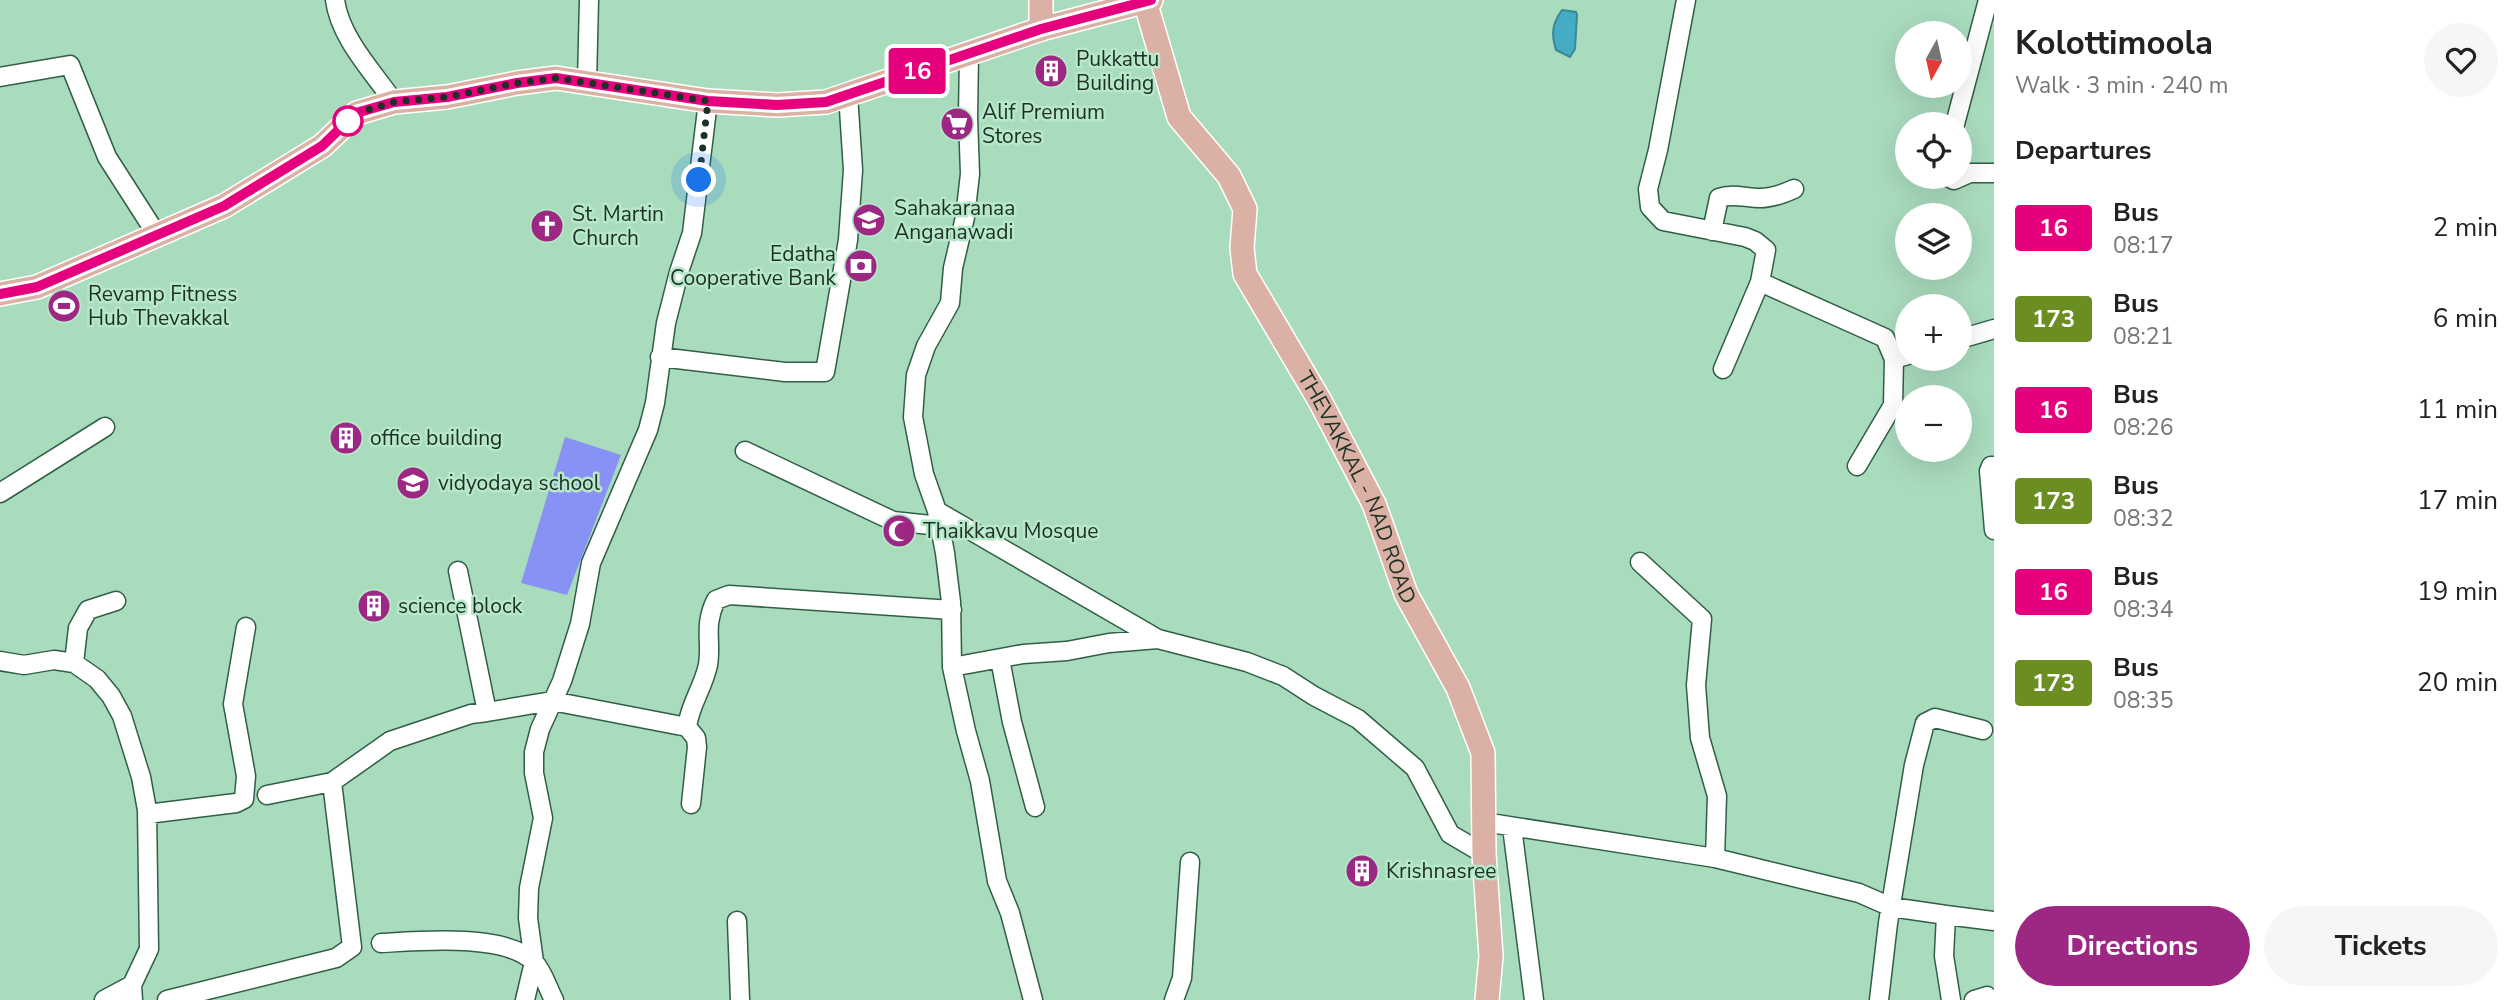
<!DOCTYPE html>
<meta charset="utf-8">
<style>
:root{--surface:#fff;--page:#f6f6f6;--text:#222;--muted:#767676;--accent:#9c2884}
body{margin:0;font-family:"Nunito Sans",sans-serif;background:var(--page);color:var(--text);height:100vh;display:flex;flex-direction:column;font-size:26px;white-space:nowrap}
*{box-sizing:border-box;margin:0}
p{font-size:23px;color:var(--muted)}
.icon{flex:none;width:38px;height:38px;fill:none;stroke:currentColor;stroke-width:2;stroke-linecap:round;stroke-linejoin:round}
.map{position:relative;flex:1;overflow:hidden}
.details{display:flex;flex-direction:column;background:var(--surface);width:525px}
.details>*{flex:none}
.badge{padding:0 14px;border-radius:5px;font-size:24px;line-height:46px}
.needle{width:46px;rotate:188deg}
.fabs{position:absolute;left:1895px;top:21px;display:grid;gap:14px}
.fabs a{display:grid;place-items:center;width:77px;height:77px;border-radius:50%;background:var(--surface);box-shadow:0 7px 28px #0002;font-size:35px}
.you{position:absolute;width:35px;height:35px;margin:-18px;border:5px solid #fff;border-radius:50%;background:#1a73e8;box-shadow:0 0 0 10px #1a73e833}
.map>.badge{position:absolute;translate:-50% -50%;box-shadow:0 0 0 4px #fff}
h2{padding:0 21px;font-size:26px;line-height:63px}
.round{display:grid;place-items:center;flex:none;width:74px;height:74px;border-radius:37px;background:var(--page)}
.headline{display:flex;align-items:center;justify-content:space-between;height:119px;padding:0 21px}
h1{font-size:33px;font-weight:700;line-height:52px}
.button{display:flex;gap:14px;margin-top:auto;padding:14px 21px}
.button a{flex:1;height:80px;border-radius:42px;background:var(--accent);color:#fff;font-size:28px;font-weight:700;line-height:80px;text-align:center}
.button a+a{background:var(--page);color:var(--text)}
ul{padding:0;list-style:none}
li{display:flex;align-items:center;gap:21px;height:91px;padding:0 21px}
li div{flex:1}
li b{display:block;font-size:26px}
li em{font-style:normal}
li .badge{min-width:77px;font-weight:700;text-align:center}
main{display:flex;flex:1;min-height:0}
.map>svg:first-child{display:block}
.green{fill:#8891f4}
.water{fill:#46acc6;stroke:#3a8796;stroke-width:2}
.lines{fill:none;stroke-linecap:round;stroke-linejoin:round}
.minor-casing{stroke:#305f45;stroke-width:21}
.major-casing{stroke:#fff;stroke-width:26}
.minor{stroke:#fff;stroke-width:18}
.major{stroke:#dab1a4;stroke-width:23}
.line-casing{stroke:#fff;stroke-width:16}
.line{stroke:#e6007e;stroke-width:10}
.walk{stroke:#1d3025;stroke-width:7;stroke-dasharray:0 12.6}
.stop-dot{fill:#fff;stroke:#e6007e;stroke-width:3.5}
.labels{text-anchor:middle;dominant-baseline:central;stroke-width:5;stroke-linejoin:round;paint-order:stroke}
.poi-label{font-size:21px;fill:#1d3025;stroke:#b6e8c9;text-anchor:start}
.street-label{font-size:21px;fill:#1d3025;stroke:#b6e8c9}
</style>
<main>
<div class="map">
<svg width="1994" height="1000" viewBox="0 0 1994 1000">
<rect width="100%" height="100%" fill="#a9dbbd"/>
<path class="green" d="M565 437 621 455 567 595 521 583Z"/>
<path class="water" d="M1562 10 1576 12 1577 15 1575 49 1570 57 1556 50C1551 34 1552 24 1562 10Z"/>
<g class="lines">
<defs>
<path id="minor" d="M335 0C340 38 373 72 394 102
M1686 0 1658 150 1648 189 1650 207 1663 221 1745 237 1755 241 1766 250 1760 282 1723 369
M969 53 968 118 970 174 965 217 953 268 950 303 926 346 916 375 913 417 924 474 937 511 945 553 951 602 952 667 966 731 980 781 997 881 1010 913 1033 1000
M0 77 70 65 107 157 157 235
M587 82 589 0
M1955 124 1988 0
M1948 177 1954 180 1970 173H1994
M1712 231 1719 198C1733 193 1746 198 1760 198 1772 198 1783 194 1794 189
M1760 282 1885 338 1894 359 1908 355
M1960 339 1994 329
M660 357 785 372H825L848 240 853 170 848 94
M745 451 893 521 940 526
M1857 466 1893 405 1894 359
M1994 466H1991L1989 471 1994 530
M0 493 105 427
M937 511 1158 639
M1640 562 1702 619 1696 685 1700 738 1717 796 1715 858
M458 571 487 712
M1000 659 1012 722 1035 807
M0 661 24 665 54 660 74 663 97 679 111 696 122 716 141 777 147 810 149 949 132 985 133 1000
M74 663 78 628 88 610 116 601
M952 667 1023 654 1067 651 1109 643 1158 639 1247 662 1283 676 1314 696 1358 719 1415 768 1450 834 1484 854
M687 727C690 704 703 688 708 665 712 641 703 626 716 600L729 595 952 610
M267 795 332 782 390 741 471 714 487 712 552 701 687 727 696 738 697 747 691 804
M147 814 236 803 244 799 246 776 233 704 246 627
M1484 822 1715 858 1859 893 1891 907 1946 915 1944 956 1951 1000
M1512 827 1534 1000
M1946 915 1994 921
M737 921 740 1000
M381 943C419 941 506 933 534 962 543 971 548 989 554 1000
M104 1000 132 985
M167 1000 336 958 352 947 332 782
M525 1000 534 962 528 918 529 888 543 818 534 773V752L540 729 562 681 580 624 591 563 648 430 655 403 666 323 679 272 692 233 708 101
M1174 1000 1182 978 1190 862
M1879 1000 1888 923 1914 765 1925 723 1935 718 1983 730
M1974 1000 1987 996"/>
<g id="major">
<path id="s1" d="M1145 1 1179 117 1229 176 1245 209 1242 248 1245 274 1320 401 1374 504 1406 594 1458 688 1483 753 1484 854 1491 956 1487 1000"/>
<path d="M1041 29V0"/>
<path d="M0 294 37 287 224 206 322 146 357 113 394 102 447 97 517 83 556 78 708 101 777 105 826 102 1041 29 1151 0"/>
</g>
</defs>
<use href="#minor" class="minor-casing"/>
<use href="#major" class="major-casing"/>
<use href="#minor" class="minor"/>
<use href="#major" class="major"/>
</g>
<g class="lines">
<defs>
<path id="line" d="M0 294 37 287 224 206 322 146 356 113 394 102 447 97 517 83 556 78 708 101 777 105 826 102 1041 29 1151 0"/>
</defs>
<use href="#line" class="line-casing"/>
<use href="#line" class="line"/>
<path class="walk" d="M348 121 356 113 394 102 447 97 517 83 556 78 708 101 699 180"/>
</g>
<defs>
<symbol id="building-disc" viewBox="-11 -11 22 22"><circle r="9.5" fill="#9c2884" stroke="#b6e8c9"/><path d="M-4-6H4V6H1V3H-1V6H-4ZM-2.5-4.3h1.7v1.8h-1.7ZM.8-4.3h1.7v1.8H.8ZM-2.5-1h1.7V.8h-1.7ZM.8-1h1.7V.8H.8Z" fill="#fff"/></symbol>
<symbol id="supermarket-disc" viewBox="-11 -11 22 22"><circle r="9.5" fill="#9c2884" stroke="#b6e8c9"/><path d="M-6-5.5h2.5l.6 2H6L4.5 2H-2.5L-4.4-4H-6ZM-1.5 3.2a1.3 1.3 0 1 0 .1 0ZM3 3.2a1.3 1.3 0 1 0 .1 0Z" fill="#fff"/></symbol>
<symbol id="school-disc" viewBox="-11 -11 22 22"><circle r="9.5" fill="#9c2884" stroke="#b6e8c9"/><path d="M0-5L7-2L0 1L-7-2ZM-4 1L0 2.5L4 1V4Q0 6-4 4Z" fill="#fff"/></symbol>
<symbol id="church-disc" viewBox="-11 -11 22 22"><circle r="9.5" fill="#9c2884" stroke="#b6e8c9"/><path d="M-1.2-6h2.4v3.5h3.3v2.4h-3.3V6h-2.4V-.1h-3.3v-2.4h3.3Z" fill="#fff"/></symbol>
<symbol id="bank-disc" viewBox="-11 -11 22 22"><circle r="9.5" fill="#9c2884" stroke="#b6e8c9"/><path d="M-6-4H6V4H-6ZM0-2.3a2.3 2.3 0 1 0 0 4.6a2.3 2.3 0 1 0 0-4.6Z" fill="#fff"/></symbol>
<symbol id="stadium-disc" viewBox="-11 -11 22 22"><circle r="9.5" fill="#9c2884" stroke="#b6e8c9"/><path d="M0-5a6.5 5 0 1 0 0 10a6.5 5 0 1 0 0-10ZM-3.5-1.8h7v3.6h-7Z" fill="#fff"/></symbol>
<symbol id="mosque-disc" viewBox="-11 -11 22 22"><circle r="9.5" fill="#9c2884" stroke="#b6e8c9"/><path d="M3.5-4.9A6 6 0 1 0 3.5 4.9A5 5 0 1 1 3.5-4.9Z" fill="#fff"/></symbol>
</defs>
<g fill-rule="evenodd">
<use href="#building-disc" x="1032" y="52" width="38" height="38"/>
<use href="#supermarket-disc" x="938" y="105" width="38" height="38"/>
<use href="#school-disc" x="850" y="201" width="38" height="38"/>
<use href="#church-disc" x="528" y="207" width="38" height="38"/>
<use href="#bank-disc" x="842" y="247" width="38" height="38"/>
<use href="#stadium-disc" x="45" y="287" width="38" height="38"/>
<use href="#building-disc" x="327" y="419" width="38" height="38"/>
<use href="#school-disc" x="394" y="464" width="38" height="38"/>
<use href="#mosque-disc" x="880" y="512" width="38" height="38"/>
<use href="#building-disc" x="355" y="587" width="38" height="38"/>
<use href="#building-disc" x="1343" y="852" width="38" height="38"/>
</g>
<circle class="stop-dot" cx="348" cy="121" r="14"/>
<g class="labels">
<g class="poi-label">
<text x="1076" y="59">Pukkattu<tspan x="1076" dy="24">Building</tspan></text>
<text x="982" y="112">Alif Premium<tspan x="982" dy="24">Stores</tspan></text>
<text x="894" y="208">Sahakaranaa<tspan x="894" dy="24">Anganawadi</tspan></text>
<text x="572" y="214">St. Martin<tspan x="572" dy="24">Church</tspan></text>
<text x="836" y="254" text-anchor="end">Edatha<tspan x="836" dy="24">Cooperative Bank</tspan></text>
<text x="88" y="294">Revamp Fitness<tspan x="88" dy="24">Hub Thevakkal</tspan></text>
<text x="370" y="438">office building</text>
<text x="438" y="483">vidyodaya school</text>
<text x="923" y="531">Thaikkavu Mosque</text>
<text x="398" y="606">science block</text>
<text x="1386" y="871">Krishnasree</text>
</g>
<g class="street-label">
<text stroke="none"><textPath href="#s1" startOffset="542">THEVAKKAL - NAD ROAD</textPath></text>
</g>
</g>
</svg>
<div class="fabs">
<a><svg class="needle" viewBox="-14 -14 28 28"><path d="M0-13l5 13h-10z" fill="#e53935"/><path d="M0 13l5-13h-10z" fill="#767676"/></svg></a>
<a><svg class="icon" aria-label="locate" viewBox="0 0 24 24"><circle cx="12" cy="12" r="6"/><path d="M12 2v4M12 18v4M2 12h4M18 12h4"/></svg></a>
<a><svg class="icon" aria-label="layers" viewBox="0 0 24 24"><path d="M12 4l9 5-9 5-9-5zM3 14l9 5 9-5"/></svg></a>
<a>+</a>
<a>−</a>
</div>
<div class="you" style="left:699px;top:180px"></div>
<b class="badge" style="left:917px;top:71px;background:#e6007e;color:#fff">16</b>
</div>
<section class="details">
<div class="headline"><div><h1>Kolottimoola</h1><p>Walk · 3 min · 240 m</p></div><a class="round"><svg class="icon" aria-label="heart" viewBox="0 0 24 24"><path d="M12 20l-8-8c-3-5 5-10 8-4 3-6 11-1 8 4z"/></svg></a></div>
<h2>Departures</h2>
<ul>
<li><span class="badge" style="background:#e6007e;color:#fff">16</span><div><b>Bus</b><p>08:17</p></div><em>2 min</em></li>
<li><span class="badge" style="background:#6b8e23;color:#fff">173</span><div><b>Bus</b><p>08:21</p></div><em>6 min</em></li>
<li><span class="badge" style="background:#e6007e;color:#fff">16</span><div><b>Bus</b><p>08:26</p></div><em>11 min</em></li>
<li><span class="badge" style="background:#6b8e23;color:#fff">173</span><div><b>Bus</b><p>08:32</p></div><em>17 min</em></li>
<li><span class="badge" style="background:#e6007e;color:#fff">16</span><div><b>Bus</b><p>08:34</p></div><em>19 min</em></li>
<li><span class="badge" style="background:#6b8e23;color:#fff">173</span><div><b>Bus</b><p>08:35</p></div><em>20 min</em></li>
</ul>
<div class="button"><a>Directions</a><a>Tickets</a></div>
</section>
</main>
